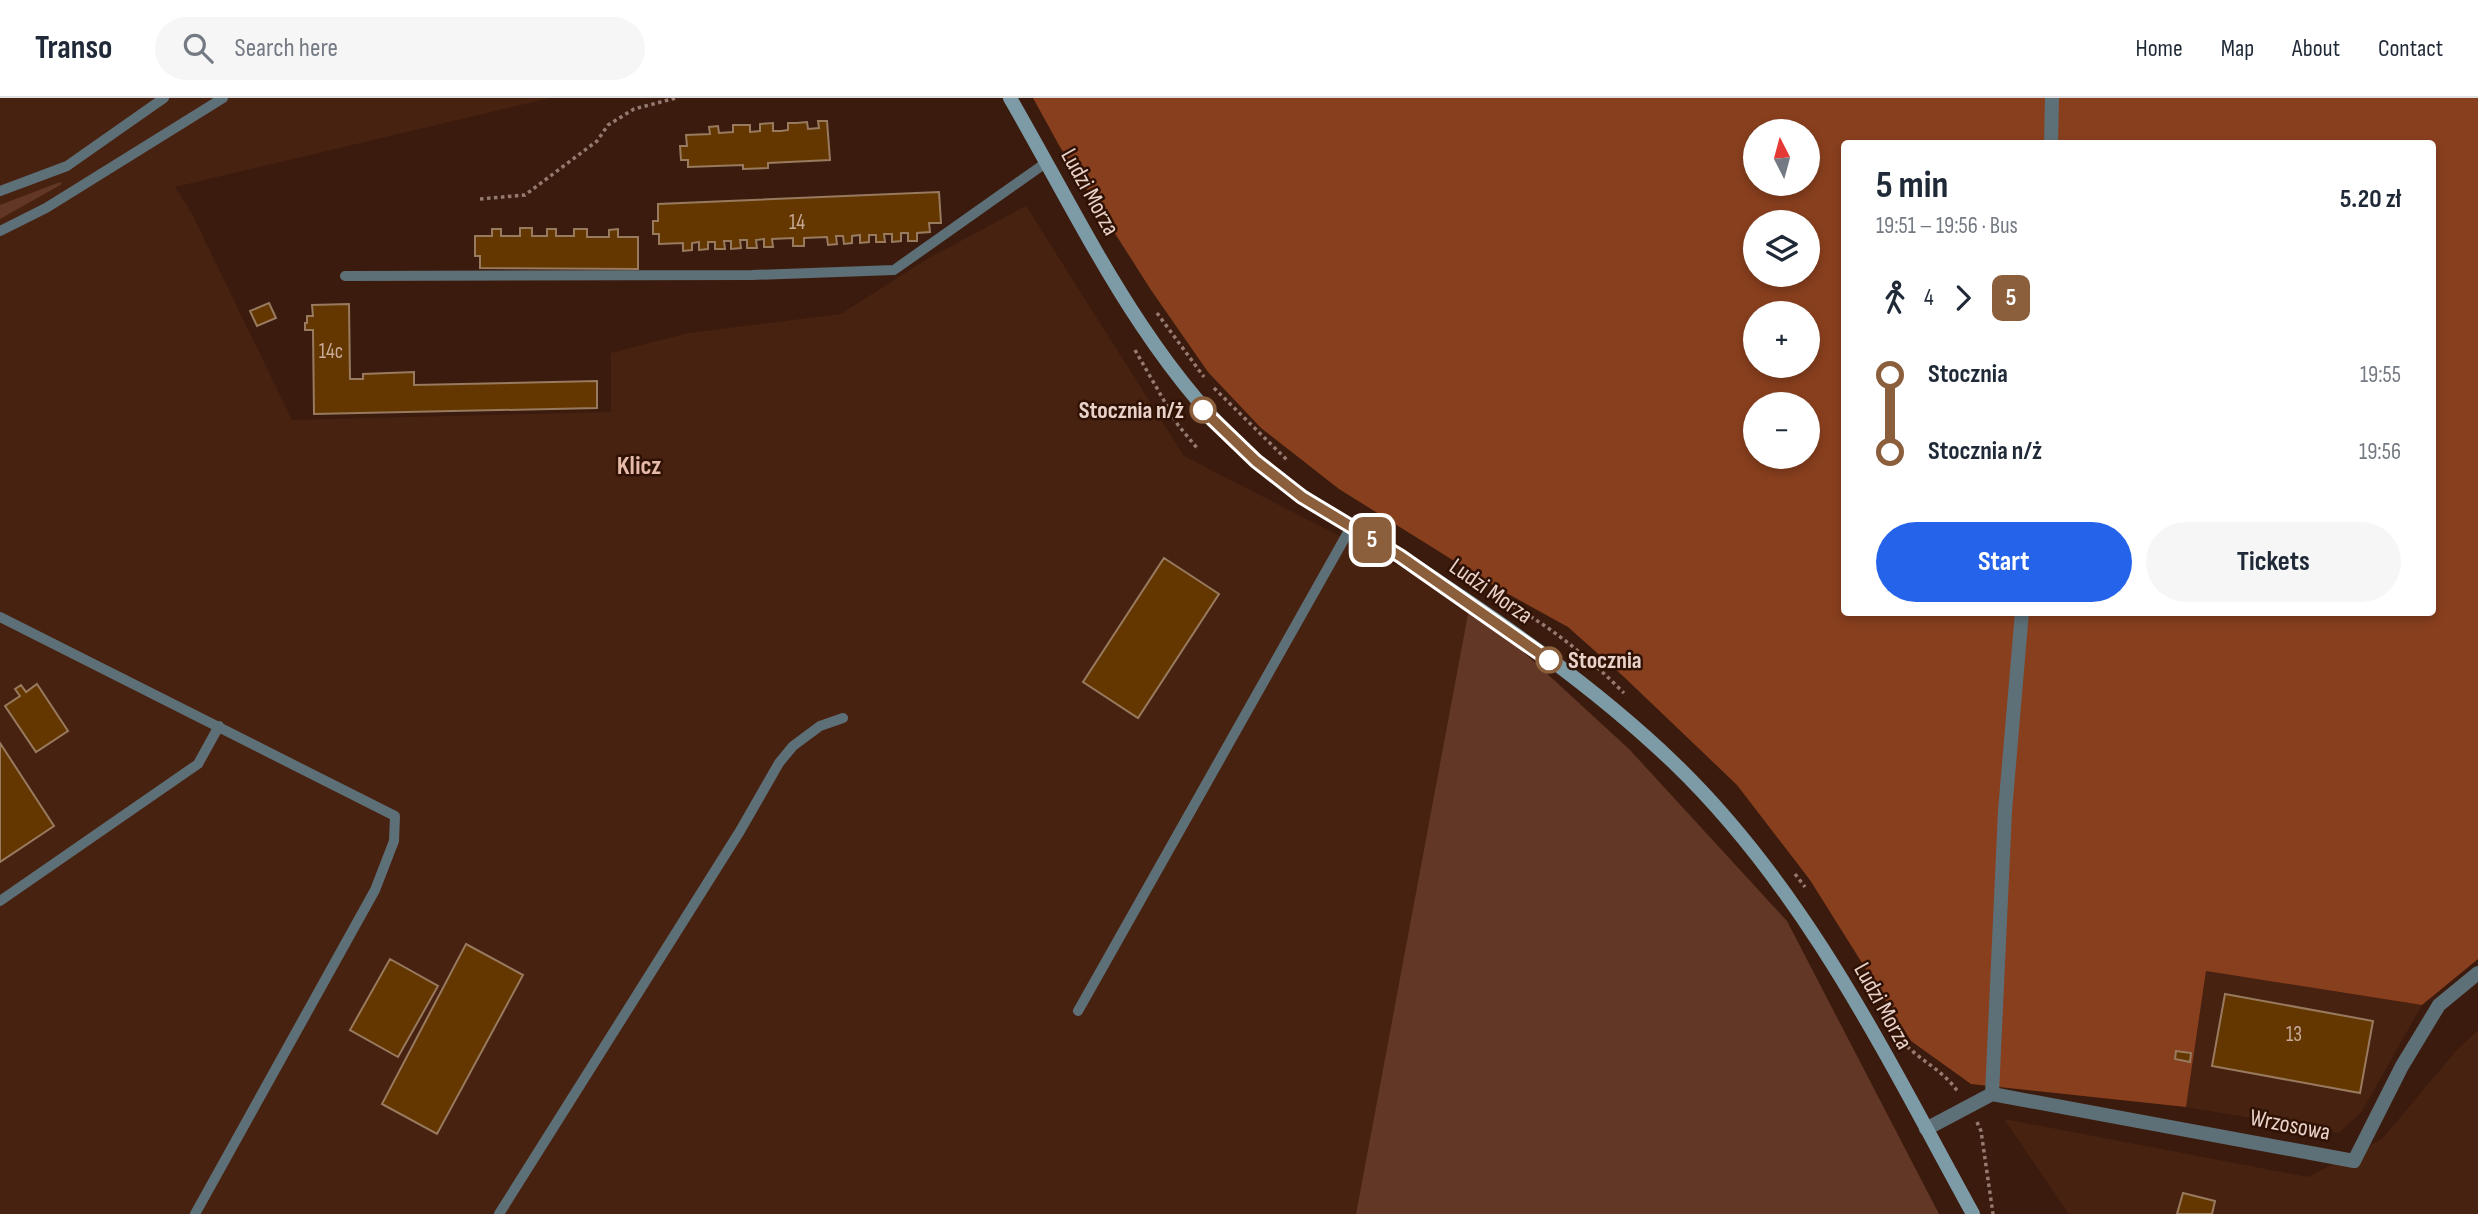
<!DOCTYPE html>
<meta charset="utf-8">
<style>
:root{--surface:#fff;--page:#f6f6f7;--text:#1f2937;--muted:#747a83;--line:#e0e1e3;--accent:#2563eb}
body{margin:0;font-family:"Sofia Sans Condensed",sans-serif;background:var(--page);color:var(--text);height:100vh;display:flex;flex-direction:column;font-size:26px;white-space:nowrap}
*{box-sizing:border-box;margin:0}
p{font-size:23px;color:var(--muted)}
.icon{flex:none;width:38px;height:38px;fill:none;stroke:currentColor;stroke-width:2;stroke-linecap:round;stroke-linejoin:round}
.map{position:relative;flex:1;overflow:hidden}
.drawer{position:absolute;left:1841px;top:42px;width:595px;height:476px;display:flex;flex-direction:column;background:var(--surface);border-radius:7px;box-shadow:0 4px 10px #0003}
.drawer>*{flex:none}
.badge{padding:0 14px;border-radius:10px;font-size:24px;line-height:46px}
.needle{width:46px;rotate:354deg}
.fabs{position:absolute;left:1743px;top:21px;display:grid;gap:14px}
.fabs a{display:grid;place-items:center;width:77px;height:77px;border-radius:50%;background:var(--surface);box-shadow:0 4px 10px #0003;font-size:35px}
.map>.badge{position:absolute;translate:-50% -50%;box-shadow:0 0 0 4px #fff}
.legs{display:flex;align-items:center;gap:10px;height:77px;padding:0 35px;font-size:23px}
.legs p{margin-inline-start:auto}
.headline{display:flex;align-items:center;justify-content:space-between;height:119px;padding:0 35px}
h1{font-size:38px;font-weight:700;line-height:52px}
.button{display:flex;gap:14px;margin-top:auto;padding:14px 35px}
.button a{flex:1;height:80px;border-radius:42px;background:var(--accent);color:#fff;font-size:28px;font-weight:700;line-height:80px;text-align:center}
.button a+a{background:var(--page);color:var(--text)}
ul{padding:0 35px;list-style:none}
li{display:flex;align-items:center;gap:24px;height:77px;font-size:26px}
li i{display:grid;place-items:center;width:10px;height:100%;margin:0 9px;background:currentColor}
li i::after{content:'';width:18px;height:18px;margin:-9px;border:5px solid;border-radius:50%;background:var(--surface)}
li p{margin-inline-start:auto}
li:first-child i{background:linear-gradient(#0000 50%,currentColor 0)}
li:last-child i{background:linear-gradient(currentColor 50%,#0000 0)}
header{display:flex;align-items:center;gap:42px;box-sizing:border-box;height:98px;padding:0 35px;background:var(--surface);border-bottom:2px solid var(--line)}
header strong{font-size:33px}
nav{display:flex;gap:38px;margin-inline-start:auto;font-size:24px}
.search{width:490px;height:63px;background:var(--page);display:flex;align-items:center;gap:18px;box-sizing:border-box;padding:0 24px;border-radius:38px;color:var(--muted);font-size:26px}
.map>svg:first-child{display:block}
.built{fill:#482211}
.green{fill:#623726}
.forest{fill:#883f1e;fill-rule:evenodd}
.building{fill:#643700;stroke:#987a5f;stroke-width:2}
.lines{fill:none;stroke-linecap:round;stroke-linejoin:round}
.path{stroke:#957a70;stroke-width:3.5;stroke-dasharray:3.5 3.5;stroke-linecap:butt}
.lane{stroke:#5e7077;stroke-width:10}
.street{stroke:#5e7077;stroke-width:14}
.secondary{stroke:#7d9ba6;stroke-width:14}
.line-1-casing{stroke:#fff;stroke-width:16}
.line-1{stroke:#8b5e3c;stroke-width:10}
.stop-1-dot{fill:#fff;stroke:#8b5e3c;stroke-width:3.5}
.labels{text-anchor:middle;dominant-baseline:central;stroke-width:5;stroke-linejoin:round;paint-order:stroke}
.number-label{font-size:21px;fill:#c7ab98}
.street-label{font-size:24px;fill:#e8d2ca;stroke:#301205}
.stop-label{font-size:24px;font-weight:bold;fill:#e8d2ca;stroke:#301205;text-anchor:end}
.neighbourhood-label{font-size:26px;font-weight:bold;fill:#e5baa9;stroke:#301205}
</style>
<header>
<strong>Transo</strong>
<div class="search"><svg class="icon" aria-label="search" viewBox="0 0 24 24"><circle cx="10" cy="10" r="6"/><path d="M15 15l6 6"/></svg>Search here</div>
<nav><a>Home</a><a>Map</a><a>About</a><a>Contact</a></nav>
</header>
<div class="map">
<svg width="2478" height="1116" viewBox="0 0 2478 1116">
<rect width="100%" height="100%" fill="#3b1b0e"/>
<path class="built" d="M0 0H550L175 89 192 116 292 322 611 314V255L688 235 841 216 927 161 1026 108 1184 358 1470 505 1356 1116H0Z
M2206 873 2422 907 2362 1013 2339 1035 2186 1009Z
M2478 932V1116H2069L2004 1021 2308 1079 2382 1041 2455 954Z"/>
<path class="green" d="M60 84 62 86 0 121V107Z
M1470 505 1629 651 1787 823 1939 1116H1356Z"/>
<path class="forest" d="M1033 0H2478V861L2422 907 2206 873 2186 1009 1971 986 1911 943 1810 782 1737 687 1623 578 1568 529 1499 491 1339 391 1261 330 1208 274 1151 192 1060 49ZM1755 33H1808V86H1755ZM1844 46H2432V514H1844ZM1755 124H1808V177H1755ZM1755 215H1808V268H1755ZM1755 306H1808V359H1755Z"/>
<path class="building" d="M818 23H827L830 62 768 65V70L743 71V67L688 69V62H681L680 48H687L686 37 710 36 709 29 718 28 719 35 733 34V27H750V34L760 33V26L773 25V33H781L788 32V25H796L807 24 808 31 819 30Z
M939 94 941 125H929L930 134 917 135V143H908V135H901V143L892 144V136H884L885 144H876V137H869V144L860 145V137L852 138V145L844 146 843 138H836L837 146 828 147 827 139 804 140V148H793V140L772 141 773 149H764V141L756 142 757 150H747V142H740L741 150 731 151V143H724L725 151H715V144H708V151L699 152V144L692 145V152L683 153V145L659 146V136H653V123H658V106Z
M520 130H532V138H547V131H556V138H574V131H587V139H609V132L618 131V139H638V171L480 170V158H475V138H492V131H501V138H520Z
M269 205 276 220 257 228 250 213Z
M349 206 350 281H363V276L414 274V287L597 283V310L314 316 313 232H305V225H307V218H313L312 207Z
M1164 460 1219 496 1138 620 1083 584Z
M37 586 68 633 36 654 5 608 20 598 15 591 21 587 26 594Z
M0 645 54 728 0 764Z
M466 846 523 877 437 1036 382 1006Z
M390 861 438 888 398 959 350 932Z
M2225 896 2373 923 2360 995 2212 968Z
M2176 953 2191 955 2190 964 2175 961Z
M2183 1095 2215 1103 2212 1116H2177Z"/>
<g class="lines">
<path class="path" d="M480 101 525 97 597 43 608 27 634 11 676 0
M1157 215 1204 279
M1135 252 1178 327 1197 350
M1214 290 1288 363
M1357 456 1377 467
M1500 501C1548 526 1586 557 1624 595
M1795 776 1805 789
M1898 938C1915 961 1942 970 1958 994
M1977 1024 1981 1033 1993 1116"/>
<path class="lane" d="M0 93 67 68 164 0
M0 133 46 110 223 0
M345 178 752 177 894 172 1047 64
M0 519 395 718 394 743 375 792 195 1116
M0 803 198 666 219 628
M1078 913 1351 429
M499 1116 740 733 779 665 793 648 820 628 843 620"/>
<path class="street" d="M2051 46 2052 0
M1992 996 2005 713 2022 514
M1926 1031 1992 996 2354 1063 2402 968 2439 907 2478 875"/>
<path class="secondary" d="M1010 0C1083 126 1144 262 1254 361 1299 401 1353 428 1404 461 1498 522 1594 588 1674 665 1806 792 1886 958 1973 1116"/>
</g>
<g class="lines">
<defs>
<path id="line-1" d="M1203 312 1256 363 1302 399 1400 458 1549 562"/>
</defs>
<use href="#line-1" class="line-1-casing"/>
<use href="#line-1" class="line-1"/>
</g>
<g class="stop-1-dot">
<circle cx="1203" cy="312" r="12"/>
<circle cx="1549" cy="562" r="12"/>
</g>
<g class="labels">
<g class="number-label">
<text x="797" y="124">14</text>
<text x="331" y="253">14c</text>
<text x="2294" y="936">13</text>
</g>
<g class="street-label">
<text transform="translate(1090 94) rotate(61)">Ludzi Morza</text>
<text transform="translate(1491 493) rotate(35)">Ludzi Morza</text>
<text transform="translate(1883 908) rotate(61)">Ludzi Morza</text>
<text transform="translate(2290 1027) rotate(11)">Wrzosowa</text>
</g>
<g class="stop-label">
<text x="1184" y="312">Stocznia n/ż</text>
<text x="1568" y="562" text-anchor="start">Stocznia</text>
</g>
<g class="neighbourhood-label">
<text x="639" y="368">Klicz</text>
</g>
</g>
</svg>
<div class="fabs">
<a><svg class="needle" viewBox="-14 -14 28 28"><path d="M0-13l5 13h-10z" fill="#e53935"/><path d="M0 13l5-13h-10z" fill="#747a83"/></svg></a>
<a><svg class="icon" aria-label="layers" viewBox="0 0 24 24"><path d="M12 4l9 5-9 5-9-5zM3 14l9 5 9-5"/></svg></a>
<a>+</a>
<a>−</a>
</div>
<b class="badge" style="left:1372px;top:442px;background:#8b5e3c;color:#fff">5</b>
<section class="drawer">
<div class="headline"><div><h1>5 min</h1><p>19:51 – 19:56 · Bus</p></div><b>5.20 zł</b></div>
<div class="legs"><svg class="icon" aria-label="walk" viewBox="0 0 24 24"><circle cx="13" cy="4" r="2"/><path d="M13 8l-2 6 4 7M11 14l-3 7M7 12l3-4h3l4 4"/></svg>4<svg class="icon" aria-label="forward" viewBox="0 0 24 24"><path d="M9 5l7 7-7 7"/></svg><b class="badge" style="background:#8b5e3c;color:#fff">5</b></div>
<ul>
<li><i style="color:#8b5e3c"></i><b>Stocznia</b><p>19:55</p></li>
<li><i style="color:#8b5e3c"></i><b>Stocznia n/ż</b><p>19:56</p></li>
</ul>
<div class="button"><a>Start</a><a>Tickets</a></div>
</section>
</div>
